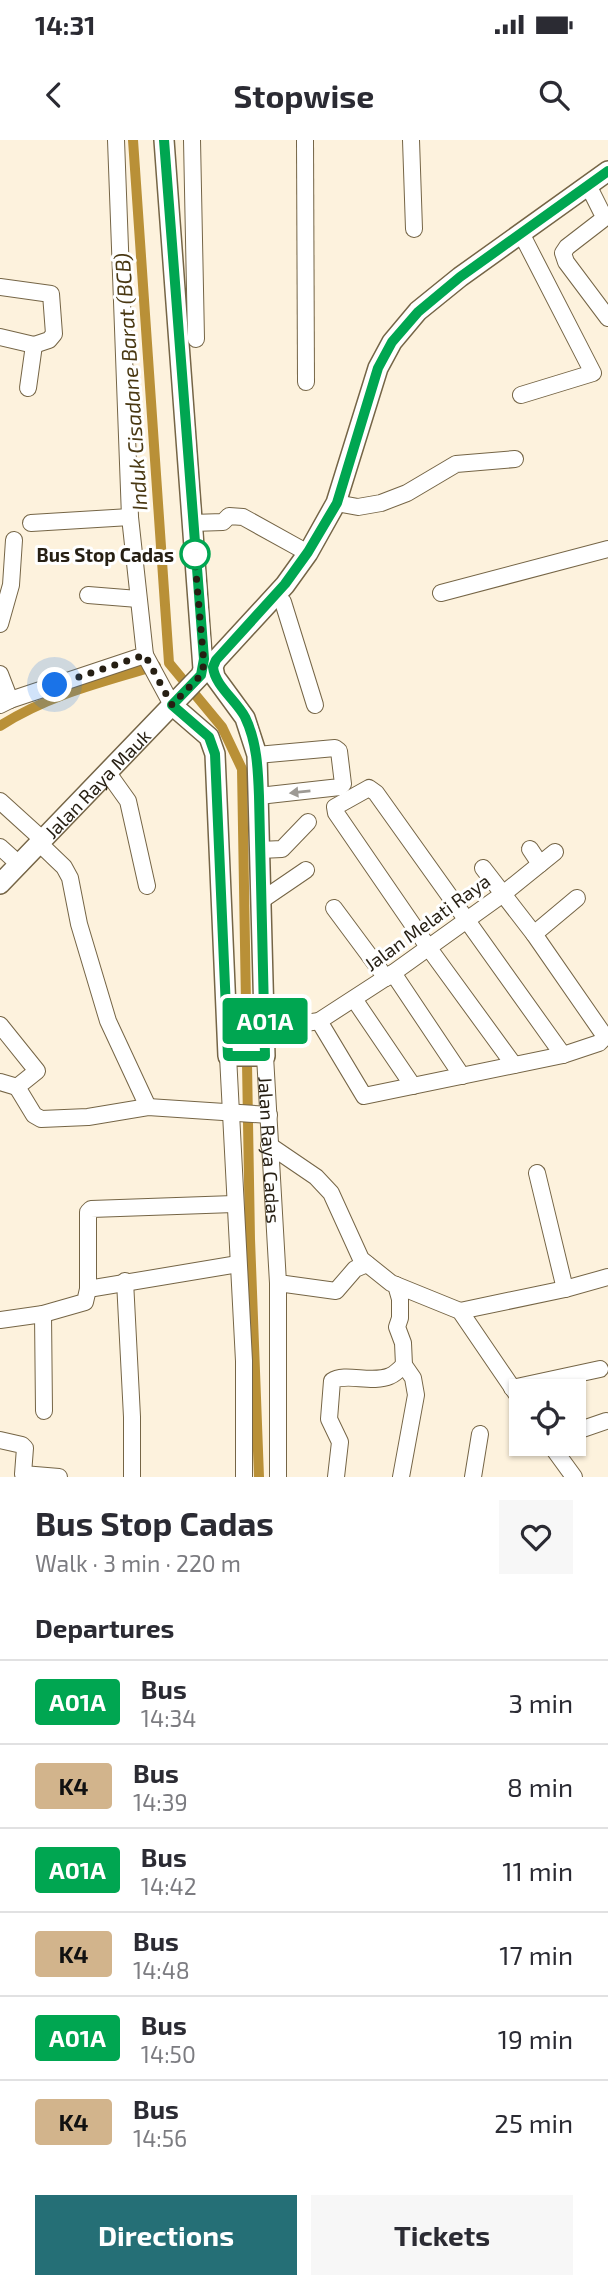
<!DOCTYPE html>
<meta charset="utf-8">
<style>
:root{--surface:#fff;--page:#f7f7f7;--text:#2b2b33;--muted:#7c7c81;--line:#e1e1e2;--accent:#256f76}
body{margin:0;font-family:"Exo 2",sans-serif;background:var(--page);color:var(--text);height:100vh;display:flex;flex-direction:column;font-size:26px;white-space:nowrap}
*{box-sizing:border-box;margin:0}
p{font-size:23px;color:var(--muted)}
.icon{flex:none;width:38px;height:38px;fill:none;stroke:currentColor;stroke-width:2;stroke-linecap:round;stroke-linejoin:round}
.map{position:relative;height:1337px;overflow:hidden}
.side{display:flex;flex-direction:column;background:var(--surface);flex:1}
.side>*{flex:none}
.badge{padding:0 14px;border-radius:5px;font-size:24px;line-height:46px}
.buttons{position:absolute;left:509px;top:1239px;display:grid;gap:14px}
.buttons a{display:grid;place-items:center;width:77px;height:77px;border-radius:0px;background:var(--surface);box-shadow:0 2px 5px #0004;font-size:35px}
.you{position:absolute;width:35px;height:35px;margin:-18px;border:5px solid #fff;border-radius:50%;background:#1a73e8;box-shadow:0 0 0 10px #1a73e833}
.map>.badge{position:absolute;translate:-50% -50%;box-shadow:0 0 0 4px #fff}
h2{padding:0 35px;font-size:26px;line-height:63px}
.round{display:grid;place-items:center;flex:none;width:74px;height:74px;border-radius:0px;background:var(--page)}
.head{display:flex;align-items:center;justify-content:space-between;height:119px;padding:0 35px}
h1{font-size:33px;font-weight:700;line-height:52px}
.action{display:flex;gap:14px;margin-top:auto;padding:14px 35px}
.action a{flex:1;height:80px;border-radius:0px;background:var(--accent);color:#fff;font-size:28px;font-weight:700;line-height:80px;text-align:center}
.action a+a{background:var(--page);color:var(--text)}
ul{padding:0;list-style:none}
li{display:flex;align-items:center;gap:21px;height:84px;padding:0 35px;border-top:2px solid var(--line)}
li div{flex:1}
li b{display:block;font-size:26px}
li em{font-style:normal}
li .badge{min-width:77px;font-weight:700;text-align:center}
.status{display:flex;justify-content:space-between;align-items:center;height:49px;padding:0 35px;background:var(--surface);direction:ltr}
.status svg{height:19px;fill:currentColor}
header{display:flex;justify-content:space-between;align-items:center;height:91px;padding:0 35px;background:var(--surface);font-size:32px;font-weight:700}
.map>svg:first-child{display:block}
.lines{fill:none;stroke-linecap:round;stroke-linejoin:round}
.canal{stroke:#b99037;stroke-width:10}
.minor-casing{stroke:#756546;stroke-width:18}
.major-casing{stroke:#756546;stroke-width:22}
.minor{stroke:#fff;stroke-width:16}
.major{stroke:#fff;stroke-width:19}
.oneway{fill:#9d9a95}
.line-casing{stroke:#fff;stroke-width:16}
.line{stroke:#00a651;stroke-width:10}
.walk{stroke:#261f13;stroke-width:7;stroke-dasharray:0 12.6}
.stop-dot{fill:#fff;stroke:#00a651;stroke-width:3.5}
.labels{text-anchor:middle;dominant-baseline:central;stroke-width:6;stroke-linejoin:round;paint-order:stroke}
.stop-label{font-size:19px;font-weight:bold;fill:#261f13;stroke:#fff;text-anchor:end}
.street-label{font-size:19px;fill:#261f13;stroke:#fff}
.water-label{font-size:21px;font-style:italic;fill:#493812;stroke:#fff}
</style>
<div class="status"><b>14:31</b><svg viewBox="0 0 49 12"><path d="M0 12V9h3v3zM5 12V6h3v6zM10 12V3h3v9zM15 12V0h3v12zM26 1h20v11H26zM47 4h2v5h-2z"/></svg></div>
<header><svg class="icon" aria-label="back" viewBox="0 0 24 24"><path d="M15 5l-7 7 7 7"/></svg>Stopwise<svg class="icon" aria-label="search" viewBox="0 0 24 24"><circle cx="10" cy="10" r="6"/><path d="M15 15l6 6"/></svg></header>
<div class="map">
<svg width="608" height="1337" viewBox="0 0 608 1337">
<rect width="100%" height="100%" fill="#fdf2dd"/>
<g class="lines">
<path class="canal" d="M133 0 169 523
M169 523 222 587 242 629 250 1099 259 1337
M0 586C48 555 102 542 156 526"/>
<defs>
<g id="minor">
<path d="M192 0 196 199"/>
<path d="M305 0 306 242"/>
<path d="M411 0 414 89"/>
<path d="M588 45 603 75 602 80 567 107 563 113 566 122 608 178"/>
<path d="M521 93 593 233 521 255"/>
<path d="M0 147 51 154 54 194 49 200 34 205"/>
<path d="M0 197 34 205"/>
<path d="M28 248 34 205"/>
<path d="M336 363 358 367 381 363 407 353 456 324 515 319"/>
<path d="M31 383 130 377"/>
<path d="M192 383 223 382 229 376 243 377 308 413"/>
<path d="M441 453 608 409"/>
<path d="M88 455 138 459"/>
<path d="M276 457 283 462 315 565"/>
<path d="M0 484 11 445 14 400"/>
<path d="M145 515 172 565"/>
<path d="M0 534 10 560"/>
<path d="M0 565 10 560 145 515 130 377 116 0"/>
<path d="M257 615 335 608 339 611 343 644 340 647 259 656"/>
<path d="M108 633 128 661 147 746"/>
<path d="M0 661 43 700"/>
<path d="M40 704 64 727 70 738 79 784 108 881 148 967"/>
<path d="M0 707 20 725"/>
<path d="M530 709 540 724"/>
<path d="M260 710 282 709 308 682"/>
<path d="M262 760 306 730"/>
<path d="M334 768 386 838"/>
<path d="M534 794 577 758"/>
<path d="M393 833 462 936"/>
<path d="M354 859 413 946"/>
<path d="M319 881 364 956 563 915 599 903 605 897 604 895 534 794 483 728"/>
<path d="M0 885 37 931 17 947 34 975 41 979 88 977 148 967 269 975"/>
<path d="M265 889 319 881 393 833 503 754 555 712"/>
<path d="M228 916 244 1221V1337"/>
<path id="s1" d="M265 916 278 1143V1337"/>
<path d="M514 925 428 807 336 673 335 667 369 648 376 653 563 915"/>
<path d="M0 942 17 947"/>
<path d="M269 1005 316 1037 331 1053 361 1119 391 1143 460 1171 522 1262"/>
<path d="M537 1033 565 1149"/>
<path d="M125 1141 132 1277V1337"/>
<path d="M278 1143 336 1151 355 1129 367 1124"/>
<path d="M396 1145 400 1159V1178L397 1187 403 1203 404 1225 413 1238 416 1255 401 1337"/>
<path d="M88 1149 238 1124"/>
<path d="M460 1171 565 1149 608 1137"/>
<path d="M43 1174 44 1271"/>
<path d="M0 1180 43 1174 85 1162 88 1149V1072L91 1069 234 1064"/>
<path d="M512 1248 600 1229"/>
<path d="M574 1292 606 1281"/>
<path d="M0 1300 22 1305 25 1308 23 1334 59 1337"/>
<path d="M550 1304 574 1337"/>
<path d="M336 1337 340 1302 329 1279 332 1241C345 1232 372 1244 390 1236 395 1234 400 1229 404 1225"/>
<path d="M473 1337 480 1294"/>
</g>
<g id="major">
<path d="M172 565 209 597 215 614 228 916H265L257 615 245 578 215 537 213 527 216 520 285 445 308 413 336 363 378 228 392 202 418 171 460 137 608 31"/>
<path id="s2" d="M0 744 201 535 203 529 164 0"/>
</g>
</defs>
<use href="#minor" class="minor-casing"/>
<use href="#major" class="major-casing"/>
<use href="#minor" class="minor"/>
<use href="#major" class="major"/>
</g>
<defs><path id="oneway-solid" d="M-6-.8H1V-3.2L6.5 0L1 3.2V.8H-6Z" transform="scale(1.75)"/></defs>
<use class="oneway" href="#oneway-solid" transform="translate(300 652) rotate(174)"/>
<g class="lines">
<defs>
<path id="line" d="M164 0 204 519 201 535 172 565 209 597 215 614 228 916H265L259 656C258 629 257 602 245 577 236 560 215 546 213 527L216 520 285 444 308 412 337 363 378 228 392 202 418 172 460 137 608 31"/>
</defs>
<use href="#line" class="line-casing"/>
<use href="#line" class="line"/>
<path class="walk" d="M55 545 145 515 172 565 201 535 204 524 194 410 195 414"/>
</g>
<circle class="stop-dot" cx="195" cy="414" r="14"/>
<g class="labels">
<g class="stop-label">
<text x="174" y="414">Bus Stop Cadas</text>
</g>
<g class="street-label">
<text stroke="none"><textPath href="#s2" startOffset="140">Jalan Raya Mauk</textPath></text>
<text transform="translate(427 782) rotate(-36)">Jalan Melati Raya</text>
<text stroke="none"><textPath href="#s1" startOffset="94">Jalan Raya Cadas</textPath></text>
</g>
<g class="water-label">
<text transform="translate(130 242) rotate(-94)">Induk Cisadane Barat (BCB)</text>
</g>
</g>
</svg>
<div class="buttons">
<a><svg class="icon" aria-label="locate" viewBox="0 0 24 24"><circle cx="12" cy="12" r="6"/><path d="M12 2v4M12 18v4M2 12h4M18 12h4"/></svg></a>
</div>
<div class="you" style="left:55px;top:545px"></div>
<b class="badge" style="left:265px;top:881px;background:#00a651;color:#fff">A01A</b>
</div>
<section class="side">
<div class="head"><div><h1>Bus Stop Cadas</h1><p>Walk · 3 min · 220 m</p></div><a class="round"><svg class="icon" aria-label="heart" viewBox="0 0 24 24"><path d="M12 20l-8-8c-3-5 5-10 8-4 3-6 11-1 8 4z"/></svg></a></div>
<h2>Departures</h2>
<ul>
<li><span class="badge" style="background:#00a651;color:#fff">A01A</span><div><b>Bus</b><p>14:34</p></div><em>3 min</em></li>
<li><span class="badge" style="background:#d2b48c;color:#111">K4</span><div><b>Bus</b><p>14:39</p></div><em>8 min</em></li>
<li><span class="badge" style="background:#00a651;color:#fff">A01A</span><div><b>Bus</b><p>14:42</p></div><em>11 min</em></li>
<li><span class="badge" style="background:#d2b48c;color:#111">K4</span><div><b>Bus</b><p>14:48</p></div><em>17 min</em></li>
<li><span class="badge" style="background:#00a651;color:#fff">A01A</span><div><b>Bus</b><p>14:50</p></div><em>19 min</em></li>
<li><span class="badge" style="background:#d2b48c;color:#111">K4</span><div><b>Bus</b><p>14:56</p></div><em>25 min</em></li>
</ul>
<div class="action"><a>Directions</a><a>Tickets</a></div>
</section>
